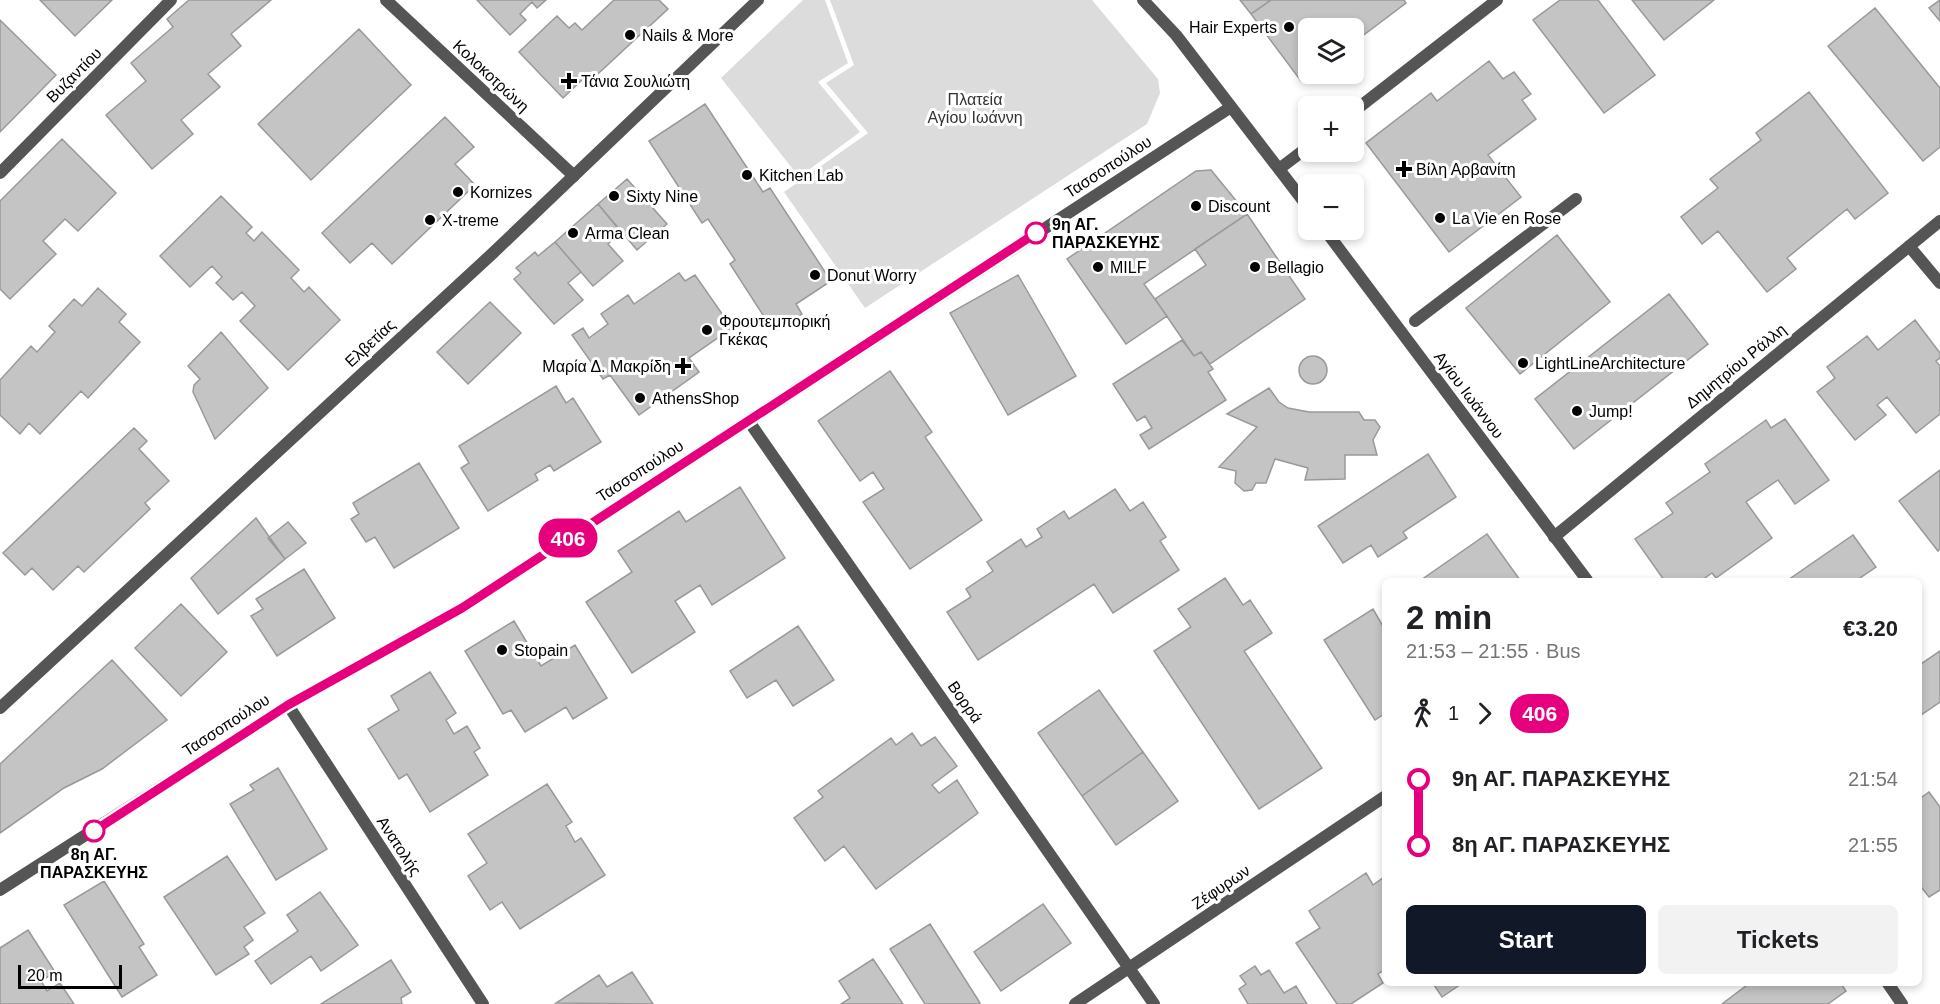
<!DOCTYPE html>
<meta charset="utf-8">
<style>
:root{--surface:#fff;--page:#f2f2f2;--text:#202124;--muted:#757577;--accent:#111827}
body{margin:0;font-family:Helvetica,sans-serif;background:var(--page);color:var(--text);height:100vh;display:flex;flex-direction:column;font-size:22px;white-space:nowrap}
*{box-sizing:border-box;margin:0}
p{font-size:20px;color:var(--muted)}
.icon{flex:none;width:33px;height:33px;fill:none;stroke:currentColor;stroke-width:2;stroke-linecap:round;stroke-linejoin:round}
.map{position:relative;flex:1;overflow:hidden}
.drawer{position:absolute;left:1382px;top:578px;width:540px;height:408px;display:flex;flex-direction:column;background:var(--surface);border-radius:9px;box-shadow:0 3px 9px #0003}
.drawer>*{flex:none}
.badge{padding:0 12px;border-radius:20px;font-size:21px;line-height:39px}
.controls{position:absolute;left:1298px;top:18px;display:grid;gap:12px}
.controls a{display:grid;place-items:center;width:66px;height:66px;border-radius:9px;background:var(--surface);box-shadow:0 3px 9px #0003;font-size:30px}
.scale{position:absolute;left:18px;bottom:15px;width:104px;box-sizing:border-box;padding-left:6px;border:3px solid #000;border-top:0;font-size:16px;line-height:21px;white-space:nowrap;color:#000;-webkit-text-stroke:4px #fff;paint-order:stroke}
.map>.badge{position:absolute;translate:-50% -50%;box-shadow:0 0 0 3px #fff}
.legs{display:flex;align-items:center;gap:9px;height:66px;padding:0 24px;font-size:20px}
.legs p{margin-inline-start:auto}
.headline{display:flex;align-items:center;justify-content:space-between;height:102px;padding:0 24px}
h1{font-size:33px;font-weight:700;line-height:45px}
.action{display:flex;gap:12px;margin-top:auto;padding:12px 24px}
.action a{flex:1;height:69px;border-radius:9px;background:var(--accent);color:#fff;font-size:24px;font-weight:700;line-height:69px;text-align:center}
.action a+a{background:var(--page);color:var(--text)}
ul{padding:0 24px;list-style:none}
li{display:flex;align-items:center;gap:21px;height:66px;font-size:22px}
li i{display:grid;place-items:center;width:9px;height:100%;margin:0 8px;background:currentColor}
li i::after{content:'';width:15px;height:15px;margin:-8px;border:4px solid;border-radius:50%;background:var(--surface)}
li p{margin-inline-start:auto}
li:first-child i{background:linear-gradient(#0000 50%,currentColor 0)}
li:last-child i{background:linear-gradient(currentColor 50%,#0000 0)}
.map>svg:first-child{display:block}
.green{fill:#dcdcdc}
.building{fill:#c4c4c4;stroke:#999;stroke-width:1.5}
.lines{fill:none;stroke-linecap:round;stroke-linejoin:round}
.pedestrian{stroke:#555;stroke-width:12}
.minor{stroke:#555;stroke-width:12}
.tertiary{stroke:#555;stroke-width:12}
.line-1-casing{stroke:#fff;stroke-width:14}
.line-1{stroke:#e6007e;stroke-width:9}
.poi-dot{fill:#000;stroke:#fff;stroke-width:2}
.stop-1-dot{fill:#fff;stroke:#e6007e;stroke-width:3}
.labels{text-anchor:middle;dominant-baseline:central;stroke-width:6;stroke-linejoin:round;paint-order:stroke}
.poi-label{font-size:16px;fill:#000;stroke:#fff;text-anchor:start}
.street-label{font-size:16px;fill:#000;stroke:#fff}
.park-label{font-size:16px;fill:#333;stroke:#fff}
.stop-label{font-size:16px;font-weight:bold;fill:#000;stroke:#fff;text-anchor:start}
</style>
<div class="map">
<svg width="1940" height="1004" viewBox="0 0 1940 1004">
<rect width="100%" height="100%" fill="#fff"/>
<path class="green" d="M803 0H825L848 63 818 82 860 132 799 177 721 78Z
M830 0H1092L1158 79 1160 93 1147 124 865 308 784 192 868 133 826 83 854 65Z"/>
<path class="building" d="M40 0H112L75 36Z
M189 0H271L231 34 241 46 208 74 220 87 181 120 193 134 152 169 106 115 146 81 131 63 173 27 167 19Z
M477 0H546L537 8 532 2 520 14 526 20 510 35Z
M614 0H659L668 9 588 83 583 79 563 98 519 52 557 16 569 28 575 23 582 30Z
M1240 0H1271L1251 14Z
M1271 0H1404L1406 3 1353 43V28H1308V74H1312L1301 81 1251 14Z
M1560 0H1598L1655 75 1604 113 1533 20Z
M1632 0H1714L1664 40Z
M1940 0V21L1929 8Z
M1875 8 1940 88V147L1923 161 1828 46Z
M0 20 56 75 0 132Z
M359 29 411 85 311 180 258 124Z
M1489 61 1503 79 1514 72 1531 94 1522 100 1536 119 1488 155 1521 197 1449 252 1366 143 1431 93 1437 101Z
M1809 92 1888 193 1855 219 1847 209 1787 258 1796 269 1767 292 1718 231 1702 244 1681 217 1718 188 1710 179 1761 140 1756 133Z
M705 104 763 192 770 188 831 281 796 304 802 314 774 332 730 264 735 260 708 219 702 223 649 141Z
M445 117 474 147 455 164 475 185 392 264 372 243 350 263 322 233Z
M62 139 116 193 78 231 65 219 43 241 56 254 10 299 0 289V201Z
M1211 170 1247 214 1144 284 1167 316 1126 344 1067 259 1196 171Z
M627 179 667 224 637 250 598 204Z
M221 196 252 227 246 233 254 241 262 232 299 270 291 278 304 292 309 287 340 320 288 370 240 321 255 306 242 292 233 300 216 283 222 277 212 266 190 287 160 256Z
M598 204 621 232 608 244 623 261 593 286 555 242Z
M1247 214 1305 299 1210 364 1201 352 1194 356 1155 299 1206 265 1195 249Z
M1557 235 1610 302 1520 374 1466 308Z
M555 242 581 272 568 283 583 300 554 324 514 279 521 273 516 268 535 252 538 256Z
M679 273 685 281 695 275 732 328 689 358 699 372 639 415 610 375 603 379 572 335 583 328 589 338 608 324 601 314 628 295 634 304Z
M1018 275 1076 376 1008 415 950 313Z
M98 288 126 314 119 322 140 342 88 398 81 391 40 434 29 423 20 434 0 415V380L31 346 37 352 55 332 49 326 74 299 82 306Z
M1669 294 1708 344 1574 449 1535 399Z
M490 302 521 333 468 384 437 352Z
M1915 320 1940 353V358L1936 361 1940 366V414L1916 433 1887 397 1877 405 1886 415 1855 440 1817 392 1835 378 1827 367 1867 336 1878 350Z
M221 332 268 388 215 439 193 392 194 385 200 379 188 366Z
M1182 340 1194 356 1201 352 1213 369 1208 372 1226 400 1149 449 1140 435 1152 428 1145 416 1137 421 1113 384Z
M1299 370a14 14 0 1 1 28 0a14 14 0 1 1-28 0Z
M890 371 932 432 925 437 982 520 910 569 863 502 884 489 873 472 860 481 818 421Z
M556 386 566 403 573 398 601 442 554 471 550 465 535 474 538 480 488 511 461 468 469 463 459 446Z
M1269 388 1279 402 1288 408 1309 412H1359L1364 420H1375L1380 427 1373 440 1377 455H1345V479L1305 480 1308 468 1275 459 1266 483H1256L1252 490 1244 491 1235 483 1236 471 1219 467 1257 427 1227 414Z
M1785 419 1829 480 1795 504 1778 480 1746 502 1772 538 1716 578 1712 573 1702 580H1664L1635 539 1673 513 1666 503 1710 472 1705 464 1766 420 1771 428Z
M134 428 147 441 139 449 169 481 145 503 150 509 84 572 78 566 53 590 32 568 25 575 3 553Z
M1428 454 1456 497 1403 532 1407 538 1378 557 1371 545 1343 563 1318 526Z
M419 463 459 528 394 568 375 537 366 542 351 519 359 514 353 503Z
M1940 470V549L1938 551 1899 501Z
M740 487 785 558 712 605 700 585 675 601 695 632 632 673 586 602 632 572 618 551 679 511 686 522Z
M1115 489 1130 511 1143 502 1166 537 1160 541 1179 570 1113 613 1094 584 978 660 947 612 971 597 966 589 993 571 987 562 1021 539 1026 547 1042 537 1037 529 1064 511 1069 519Z
M256 518 285 559 218 614 191 578Z
M288 522 306 543 285 559 268 538Z
M1487 534 1520 580H1421Z
M1853 535 1876 567 1857 580H1788Z
M304 569 335 618 277 656 251 616 263 609 256 599Z
M1225 578 1243 605 1250 600 1272 633 1244 651 1322 768 1259 809 1154 651 1191 627 1178 609Z
M181 604 227 652 181 696 135 648Z
M1373 609 1384 628V714L1375 720 1324 640Z
M514 621 541 666 575 645 607 698 573 719 566 707 525 732 511 710 503 714 465 651Z
M798 626 834 680 793 706 776 680 747 698 730 671Z
M1940 651V702L1918 717V666Z
M112 660 167 720 102 769 64 788 0 833V764Z
M430 672 456 713 446 720 454 734 467 726 480 748 474 752 488 775 430 812 407 774 399 779 368 729 399 710 391 696Z
M1099 690 1143 752 1082 796 1038 733Z
M912 733 921 746 935 737 957 766 932 785 939 793 957 780 978 813 876 889 844 846 825 861 794 818 823 797 818 791 891 738 896 745Z
M1143 752 1178 801 1116 845 1082 796Z
M278 768 327 849 276 880 230 804 254 790 250 785Z
M547 784 572 822 566 826 575 842 581 838 605 875 520 929 502 902 490 910 468 876 487 863 468 834Z
M1929 792 1940 807V890L1929 897 1918 883V800Z
M227 856 265 913 244 927 253 940 244 947 249 954 216 975 164 897Z
M1366 873 1373 885 1384 877V970L1378 974 1383 983 1351 1004H1337L1296 943 1320 928 1309 911Z
M104 881 144 944 139 947 157 975 122 997 64 905Z
M320 892 358 945 321 971 311 956 271 984 255 961 298 931 287 915Z
M1043 904 1071 943 1001 991 974 952Z
M930 924 980 1003 979 1004H925L890 949Z
M28 930 55 972 41 981 47 991 60 983 74 1004H0V948Z
M873 959 903 1004H841L850 998 839 981Z
M391 960 411 992 401 998 402 1004H321Z
M1255 966 1261 975 1269 970 1284 993 1296 986 1307 1004H1248L1239 989 1246 984 1240 976Z
M632 972 653 1004 556 1003 599 975 607 987Z
M1432 982H1464L1442 997Z
M1745 982H1840L1846 991 1828 1004H1722L1747 985Z"/>
<g class="lines">
<path class="pedestrian" d="M1415 321 1576 199"/>
<path class="minor" d="M386 0 574 176
M1353 112 1497 0
M1279 169 1308 147
M0 173 171 0
M1909 246 1940 283
M748 420 1154 1004
M1554 537 1940 221
M288 705 483 1004
M1075 1004 1384 797"/>
<path class="tertiary" d="M1143 0 1176 35 1308 207
M1325 230 1587 580
M0 708 494 252 758 0
M0 890 288 705 462 608 1231 107
M1887 982 1902 1004"/>
</g>
<g class="lines">
<defs>
<path id="line-1" d="M94 831 288 705 462 608 1036 233"/>
</defs>
<use href="#line-1" class="line-1-casing"/>
<use href="#line-1" class="line-1"/>
</g>
<g class="poi-dot">
<circle cx="1289" cy="27" r="6"/>
<circle cx="630" cy="35" r="6"/>
<path d="M566 72h6v6h6v6h-6v6h-6v-6h-6v-6h6z"/>
<path d="M1401 160h6v6h6v6h-6v6h-6v-6h-6v-6h6z"/>
<circle cx="747" cy="175" r="6"/>
<circle cx="458" cy="192" r="6"/>
<circle cx="614" cy="196" r="6"/>
<circle cx="1196" cy="206" r="6"/>
<circle cx="1440" cy="218" r="6"/>
<circle cx="430" cy="220" r="6"/>
<circle cx="573" cy="233" r="6"/>
<circle cx="1098" cy="267" r="6"/>
<circle cx="1255" cy="267" r="6"/>
<circle cx="815" cy="275" r="6"/>
<circle cx="707" cy="330" r="6"/>
<circle cx="1523" cy="363" r="6"/>
<path d="M680 357h6v6h6v6h-6v6h-6v-6h-6v-6h6z"/>
<circle cx="640" cy="398" r="6"/>
<circle cx="1577" cy="411" r="6"/>
<circle cx="502" cy="650" r="6"/>
</g>
<g class="stop-1-dot">
<circle cx="1036" cy="233" r="10"/>
<circle cx="94" cy="831" r="10"/>
</g>
<g class="labels">
<g class="poi-label">
<text x="1277" y="27" text-anchor="end">Hair Experts</text>
<text x="642" y="35">Nails &amp; More</text>
<text x="581" y="81">Τάνια Σουλιώτη</text>
<text x="1416" y="169">Βίλη Αρβανίτη</text>
<text x="759" y="175">Kitchen Lab</text>
<text x="470" y="192">Kornizes</text>
<text x="626" y="196">Sixty Nine</text>
<text x="1208" y="206">Discount</text>
<text x="1452" y="218">La Vie en Rose</text>
<text x="442" y="220">X-treme</text>
<text x="585" y="233">Arma Clean</text>
<text x="1110" y="267">MILF</text>
<text x="1267" y="267">Bellagio</text>
<text x="827" y="275">Donut Worry</text>
<text x="719" y="321">Φρουτεμπορική<tspan x="719" dy="18">Γκέκας</tspan></text>
<text x="1535" y="363">LightLineArchitecture</text>
<text x="671" y="366" text-anchor="end">Μαρία Δ. Μακρίδη</text>
<text x="652" y="398">AthensShop</text>
<text x="1589" y="411">Jump!</text>
<text x="514" y="650">Stopain</text>
</g>
<g class="street-label">
<text transform="translate(74 75) rotate(-45)">Βυζαντίου</text>
<text transform="translate(491 76) rotate(43)">Κολοκοτρώνη</text>
<text transform="translate(1108 167) rotate(-33)">Τασσοπούλου</text>
<text transform="translate(370 343) rotate(-43)">Ελβετίας</text>
<text transform="translate(1736 366) rotate(-39)">Δημητρίου Ράλλη</text>
<text transform="translate(1469 395) rotate(53)">Αγίου Ιωάννου</text>
<text transform="translate(640 471) rotate(-33)">Τασσοπούλου</text>
<text transform="translate(965 702) rotate(55)">Βορρά</text>
<text transform="translate(226 725) rotate(-33)">Τασσοπούλου</text>
<text transform="translate(399 846) rotate(57)">Ανατολής</text>
<text transform="translate(1221 887) rotate(-34)">Ζέφυρων</text>
</g>
<g class="park-label">
<text x="975" y="99">Πλατεία<tspan x="975" dy="18">Αγίου Ιωάννη</tspan></text>
</g>
<g class="stop-label">
<text x="1052" y="224">9η ΑΓ.<tspan x="1052" dy="18">ΠΑΡΑΣΚΕΥΗΣ</tspan></text>
<text x="94" y="854" text-anchor="middle">8η ΑΓ.<tspan x="94" dy="18">ΠΑΡΑΣΚΕΥΗΣ</tspan></text>
</g>
</g>
</svg>
<div class="controls">
<a><svg class="icon" aria-label="layers" viewBox="0 0 24 24"><path d="M12 4l9 5-9 5-9-5zM3 14l9 5 9-5"/></svg></a>
<a>+</a>
<a>−</a>
</div>
<div class="scale">20 m</div>
<b class="badge" style="left:568px;top:538px;background:#e6007e;color:#fff">406</b>
<section class="drawer">
<div class="headline"><div><h1>2 min</h1><p>21:53 – 21:55 · Bus</p></div><b>€3.20</b></div>
<div class="legs"><svg class="icon" aria-label="walk" viewBox="0 0 24 24"><circle cx="13" cy="4" r="2"/><path d="M13 8l-2 6 4 7M11 14l-3 7M7 12l3-4h3l4 4"/></svg>1<svg class="icon" aria-label="forward" viewBox="0 0 24 24"><path d="M9 5l7 7-7 7"/></svg><b class="badge" style="background:#e6007e;color:#fff">406</b></div>
<ul>
<li><i style="color:#e6007e"></i><b>9η ΑΓ. ΠΑΡΑΣΚΕΥΗΣ</b><p>21:54</p></li>
<li><i style="color:#e6007e"></i><b>8η ΑΓ. ΠΑΡΑΣΚΕΥΗΣ</b><p>21:55</p></li>
</ul>
<div class="action"><a>Start</a><a>Tickets</a></div>
</section>
</div>
